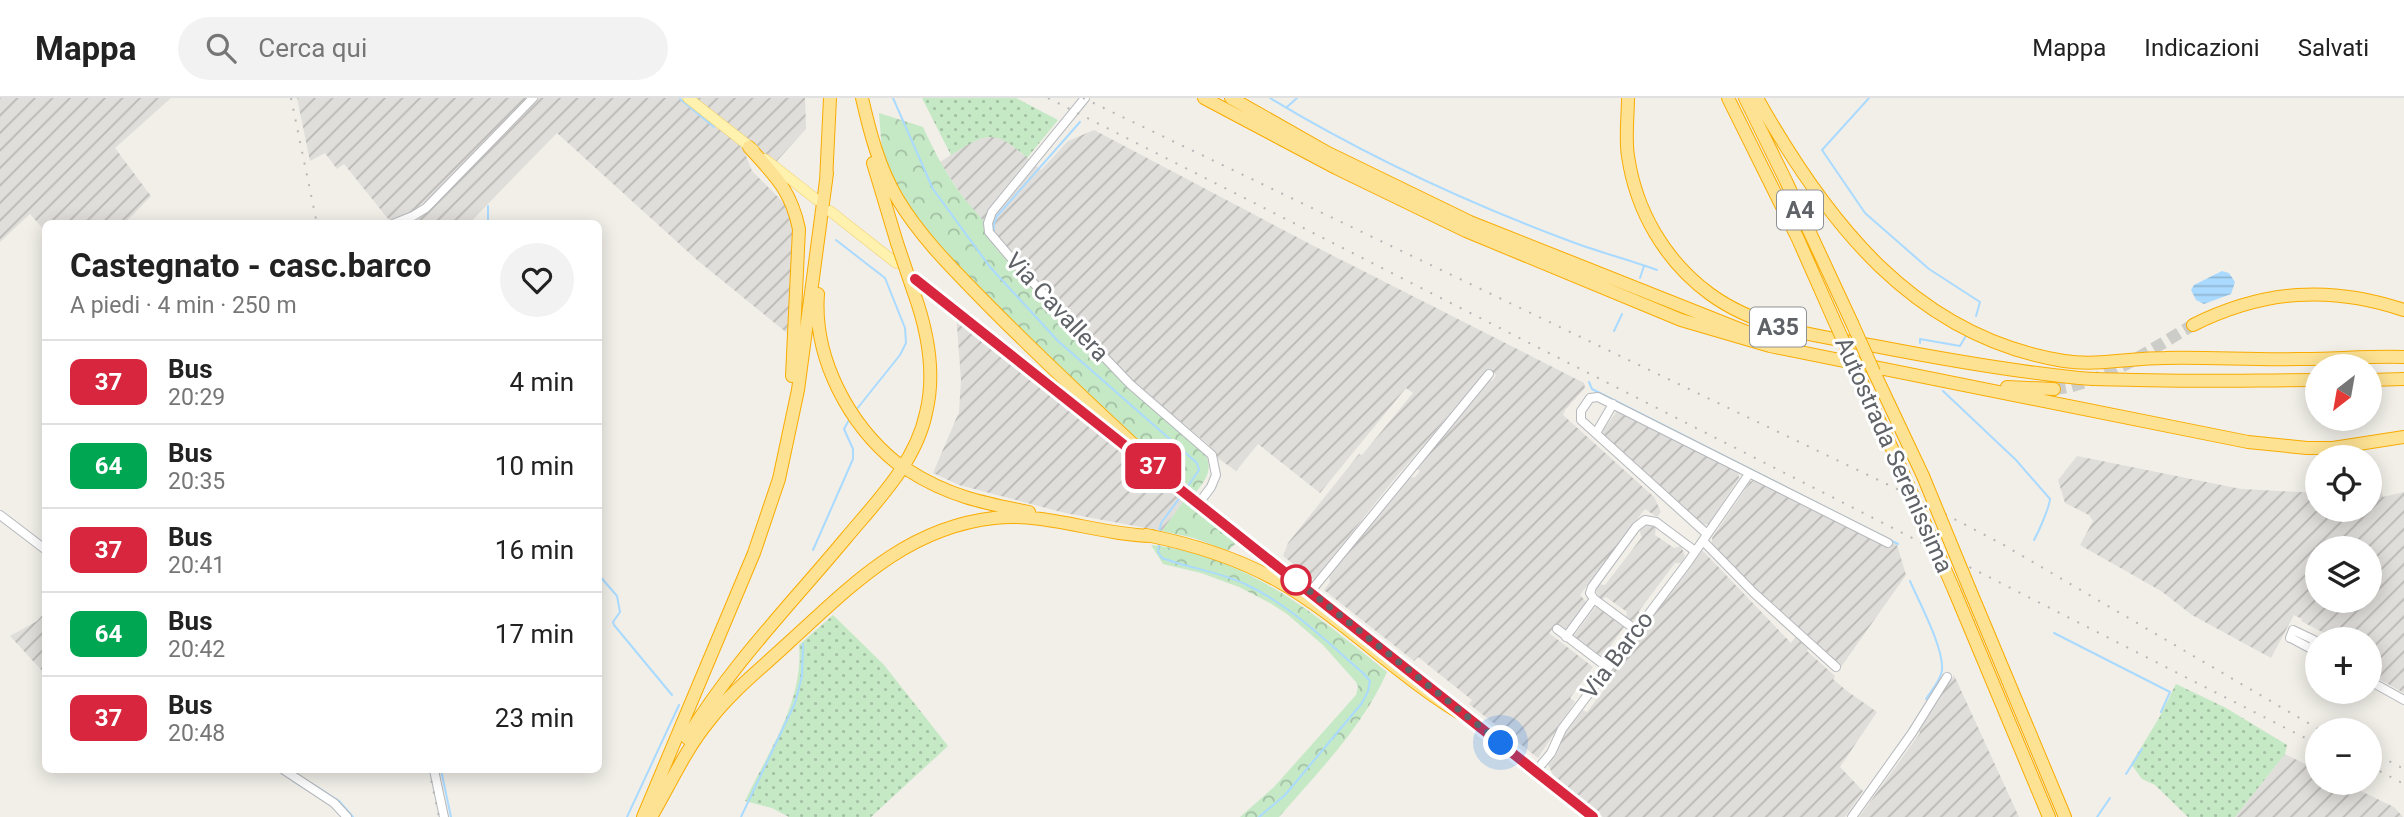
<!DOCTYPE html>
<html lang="it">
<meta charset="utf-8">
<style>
:root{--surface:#fff;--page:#f2f2f2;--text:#222;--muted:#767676;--line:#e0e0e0}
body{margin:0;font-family:Roboto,sans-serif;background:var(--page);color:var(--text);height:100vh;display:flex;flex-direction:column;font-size:26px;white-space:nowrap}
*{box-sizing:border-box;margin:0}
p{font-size:23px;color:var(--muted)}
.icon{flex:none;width:38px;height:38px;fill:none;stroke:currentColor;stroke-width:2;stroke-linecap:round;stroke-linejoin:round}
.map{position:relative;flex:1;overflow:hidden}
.side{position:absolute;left:42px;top:122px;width:560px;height:553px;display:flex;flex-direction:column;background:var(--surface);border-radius:10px;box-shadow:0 4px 18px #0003}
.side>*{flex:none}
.badge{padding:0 14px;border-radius:10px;font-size:24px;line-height:46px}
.needle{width:46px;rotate:211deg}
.controls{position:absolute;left:2305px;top:256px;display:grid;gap:14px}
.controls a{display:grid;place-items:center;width:77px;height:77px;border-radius:50%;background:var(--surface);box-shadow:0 4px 18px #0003;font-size:35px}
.you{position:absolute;width:35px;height:35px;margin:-18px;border:5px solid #fff;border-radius:50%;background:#1a73e8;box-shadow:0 0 0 10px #1a73e833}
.map>.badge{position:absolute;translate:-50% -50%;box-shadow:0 0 0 4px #fff}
.round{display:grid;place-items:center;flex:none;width:74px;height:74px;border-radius:37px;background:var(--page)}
.head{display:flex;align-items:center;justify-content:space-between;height:119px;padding:0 28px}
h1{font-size:33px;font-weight:700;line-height:52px}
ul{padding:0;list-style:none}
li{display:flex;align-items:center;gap:21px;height:84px;padding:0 28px;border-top:2px solid var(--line)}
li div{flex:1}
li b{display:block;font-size:26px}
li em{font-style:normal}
li .badge{min-width:77px;font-weight:700;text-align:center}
header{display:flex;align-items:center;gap:42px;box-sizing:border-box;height:98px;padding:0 35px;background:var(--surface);border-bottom:2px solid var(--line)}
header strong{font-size:33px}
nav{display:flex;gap:38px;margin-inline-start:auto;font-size:24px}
.search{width:490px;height:63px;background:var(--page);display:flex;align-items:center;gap:18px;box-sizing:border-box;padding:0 24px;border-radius:38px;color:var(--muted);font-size:26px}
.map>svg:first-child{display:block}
.industrial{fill:url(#industrial-furrows);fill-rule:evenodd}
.grass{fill:url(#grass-dots)}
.forest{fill:url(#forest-crowns)}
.water{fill:url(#water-rules)}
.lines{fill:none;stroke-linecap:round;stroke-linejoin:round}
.stream{stroke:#aadaff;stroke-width:2}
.highway-tunnel{stroke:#ccccc8;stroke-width:12;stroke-dasharray:12 6;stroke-linecap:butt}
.minor-casing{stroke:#b5b8bc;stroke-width:10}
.major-casing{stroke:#f2c960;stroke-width:11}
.highway-casing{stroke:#f9ab00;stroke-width:14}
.minor{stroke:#fff;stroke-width:8}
.major{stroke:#fff2af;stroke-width:10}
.highway{stroke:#fde293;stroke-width:12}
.rail{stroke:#b6b7b8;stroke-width:2;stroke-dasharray:2 9;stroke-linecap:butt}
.highway-bridge-casing{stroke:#f9ab00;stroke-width:14;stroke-linecap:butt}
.highway-bridge{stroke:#fde293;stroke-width:12}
.line-casing{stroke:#fff;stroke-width:16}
.line{stroke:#d7263d;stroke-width:10}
.walk{stroke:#5f6368;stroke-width:7;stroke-dasharray:0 12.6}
.stop-dot{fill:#fff;stroke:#d7263d;stroke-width:3.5}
.labels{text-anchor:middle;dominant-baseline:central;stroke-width:6;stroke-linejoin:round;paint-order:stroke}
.shield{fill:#fff;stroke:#8f9295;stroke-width:2}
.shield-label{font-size:23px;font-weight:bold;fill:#5f6368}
.street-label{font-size:24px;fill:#5f6368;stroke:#fff}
</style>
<header>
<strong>Mappa</strong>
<div class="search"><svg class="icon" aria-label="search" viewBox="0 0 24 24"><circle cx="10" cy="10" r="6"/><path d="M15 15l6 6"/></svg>Cerca qui</div>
<nav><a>Mappa</a><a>Indicazioni</a><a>Salvati</a></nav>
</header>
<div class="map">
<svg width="2404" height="719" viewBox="0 0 2404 719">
<defs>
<pattern id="industrial-furrows" width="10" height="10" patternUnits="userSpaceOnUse" patternTransform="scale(1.75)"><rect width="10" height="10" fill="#e0deda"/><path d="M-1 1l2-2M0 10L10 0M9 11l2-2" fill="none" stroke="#b9b8b5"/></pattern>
<pattern id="grass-dots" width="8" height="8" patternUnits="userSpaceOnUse" patternTransform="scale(1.75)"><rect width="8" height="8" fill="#c5e8c5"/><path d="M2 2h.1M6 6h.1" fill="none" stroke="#a3c0a4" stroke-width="1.8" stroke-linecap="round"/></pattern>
<pattern id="forest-crowns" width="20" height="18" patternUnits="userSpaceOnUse" patternTransform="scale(1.75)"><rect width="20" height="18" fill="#c5e8c5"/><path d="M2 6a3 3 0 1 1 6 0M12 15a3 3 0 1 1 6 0" fill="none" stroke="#a3c0a4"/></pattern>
<pattern id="water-rules" width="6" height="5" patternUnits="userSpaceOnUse" patternTransform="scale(1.75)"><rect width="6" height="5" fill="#aadaff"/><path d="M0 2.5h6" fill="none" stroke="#8eb4d2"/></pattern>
</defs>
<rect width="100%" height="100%" fill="#f1efe8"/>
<path class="industrial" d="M0 0H171L115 50 151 98 124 126H46L45 133 30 116 0 144Z
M297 0H528L426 104 412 114 389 122 344 66 337 71 325 55 310 63Z
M536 0H680L743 50 752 73 789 110 792 116 793 202 787 235 697 162 557 35 468 126H402L418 119Z
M695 0H805L806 31 776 64Z
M1094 32 1310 146 1584 285 1585 290 1565 312 1563 317 1654 399 1661 414 1657 419 1645 411 1580 497 1587 505 1566 532 1557 526 1549 535 1593 569 1570 600 1575 604 1538 660 1469 606 1472 602 1418 559 1414 563 1324 492 1330 484 1329 477 1407 380 1415 379 1420 373 1417 371 1489 281 1492 283 1496 277 1488 271 1392 384 1314 482 1283 458 1288 445 1359 356 1362 357 1413 295 1406 290 1320 395 1258 346 1236 373 1219 361 1209 347 1134 285 1058 203 1078 237 997 152 995 139 960 95 940 64 970 44 986 39 997 38 1005 41 1041 72 1068 43Z
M956 215 1185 401 1162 433 1065 415 959 387 933 375 959 314 961 282Z
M1617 313 1738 374 1739 380 1709 426 1702 427 1603 338V332Z
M2077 358 2241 391 2317 395V411H2370V391L2381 389 2383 399 2404 394V595L2370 576V541H2321L2324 535 2301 523 2302 521 2294 517 2271 560 2192 517 2161 493 2080 447 2093 423 2089 417 2065 405 2058 382ZM2317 450H2370V502H2317Z
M1755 381 1890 442 1897 447 1906 477 1841 569 1756 492 1712 447V440L1750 384Z
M1645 427 1656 429 1655 437 1674 450 1681 448 1685 458 1682 465H1675L1639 513 1640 520 1632 523 1626 520 1627 514 1606 499 1600 502 1596 493 1598 486 1605 487 1642 439 1639 432Z
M1702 452 1791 545 1796 538 1809 549 1807 553 1835 578 1833 581 1847 593 1877 614 1840 669 1863 693 1845 719H1603L1553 677 1548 666 1564 635 1583 612 1587 614 1614 579 1610 576Z
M1596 508 1624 529 1602 560 1573 539Z
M45 514V576L10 538 37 523Z
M1954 577 2019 719H1859L1920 635 1918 630Z
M2285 656 2317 672V684H2342L2394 709 2403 719H2235Z"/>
<path class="grass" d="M922 0H1016L1058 22 1027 60C995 31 987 34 951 57Z
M833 517 884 567 948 648 871 719H789L772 710 745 703C768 654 804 603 799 547Z
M2176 586 2226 610 2287 647 2285 656 2235 719H2188L2155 687 2142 681 2131 666 2159 620Z"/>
<path class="forest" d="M879 15 923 29C933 51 944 72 958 92 971 112 994 127 997 152L1125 287 1201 351C1215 368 1208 379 1196 394L1084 296 935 145 913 115 883 65Z
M1185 401 1233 440 1235 446 1228 453 1194 440 1162 433Z
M1151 447C1246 457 1316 517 1387 574 1362 630 1319 673 1279 719H1240L1274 689 1356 597 1358 589 1356 584 1323 547 1287 516 1270 505 1239 489 1201 475 1163 466Z"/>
<path class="water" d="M2222 173 2229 175 2235 184 2231 196 2204 206 2196 202 2191 192 2194 187Z"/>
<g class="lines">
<path class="stream" d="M893 0 933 91 990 169 1058 243 1197 365 1199 372 1188 388
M1270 0C1366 58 1470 106 1575 145 1602 155 1630 162 1657 172
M1869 0 1822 52 1865 115 1929 171 1980 204 1976 218
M680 1 714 29
M1287 9 1297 0
M488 126V108
M994 134V126L997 118 1080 24
M836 142 885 180 905 230 906 245 900 257 856 312
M1640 180 1644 168
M1614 233 1622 216
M1920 245V241L1960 248 1967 236
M1589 284 1592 291 1898 446
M1943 293 2016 362 2050 401C2049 410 2039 433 2034 442
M1159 435 1161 425 1181 398
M1159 446 1158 454 1162 460C1189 470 1219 474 1245 486 1290 507 1326 543 1363 575L1370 583 1368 593 1362 605 1285 697 1259 719
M813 452 853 361V351L844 331 849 322
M598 476 617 498 620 514 613 524 614 527 672 597
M1910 483C1919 504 1944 550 1942 572 1941 582 1931 593 1926 601
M2054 535 2170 594 2161 614
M441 672 451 719
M2126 676 2142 651
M293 683 309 693
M311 685 339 703 353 719
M627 719 679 607
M741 719 795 605 802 578 803 546
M2097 719 2110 700"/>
<path class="highway-tunnel" d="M2054 291C2101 287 2153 250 2193 227"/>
<defs>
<path id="minor" d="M1085 0 992 114 988 125 989 134 1022 173 1130 286 1212 357 1216 377 1211 389 1199 405
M393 126 413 118 426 110 533 0
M1596 335 1613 306
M0 417 46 452
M1707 436 1581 322V313L1590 300 1598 299 1888 445
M1703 443 1754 495 1836 569
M1312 495 1315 488 1489 276
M1557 531 1607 569
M1636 532 1594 501 1590 495 1592 489 1636 429 1645 422 1656 424 1695 453
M1566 539 1594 501
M2313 552 2314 542 2293 532 2290 540H2291L2317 554
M2370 583 2404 602
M284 672 334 705 347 719
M434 672 444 719
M1536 673 1551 655 1562 631 1688 464 1749 376
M1852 719 1912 635 1947 579"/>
<path id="major" d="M688 0 754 52
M765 61 817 102
M830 113 896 165
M915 181 1124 345
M1169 380 1351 526
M1461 614 1593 719"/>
<path id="highway" d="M862 0C870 35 879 69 897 100 922 142 958 176 991 210 1050 269 1111 326 1173 383
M1204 0 1336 70 1466 133 1681 222 1770 248 2248 344 2307 350H2333L2404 339
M1231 0 1328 55 1470 124 1752 236
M1628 0C1628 19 1625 39 1628 58 1636 113 1665 163 1710 196 1758 231 1818 238 1875 248 1942 261 2010 273 2079 280 2098 282 2118 281 2137 282 2197 284 2257 282 2317 282
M1728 0 1798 141 1833 220
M1745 0 1786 83 1852 225
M1757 0C1826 123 1914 239 2064 263 2098 268 2131 260 2165 260 2209 259 2253 262 2298 261 2333 261 2369 258 2404 259
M749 49C775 78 791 92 799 131L792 278
M873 65 897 145
M826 84 830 0
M818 196C813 260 849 327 898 366
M2193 227C2263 192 2330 187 2404 212
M1855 269 1899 366
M1874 274 1923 378
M2370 282 2404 281
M2007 289 2054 291
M908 372C948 398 983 405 1029 414
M1146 437C1192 446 1237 460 1278 483 1345 521 1398 579 1465 618
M1954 492 2049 719
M1970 492 2065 719
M687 640C731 567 792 505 846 440 877 403 916 364 926 315 936 275 928 234 914 195
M643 719 754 455 779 381 798 292 827 75
M651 719C670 687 685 652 709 623 730 595 759 572 785 548 848 491 904 430 994 420 1047 414 1099 437 1152 438"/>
</defs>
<use href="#minor" class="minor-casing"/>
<use href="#major" class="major-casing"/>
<use href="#highway" class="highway-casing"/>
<use href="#minor" class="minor"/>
<use href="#major" class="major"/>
<use href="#highway" class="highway"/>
<path class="rail" d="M291 0 317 126
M1048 0 2317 646
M1083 0 1895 390 2002 446 2320 632
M2370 653 2404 671
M2370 668 2404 686
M429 672 439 719"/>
<defs>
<path id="highway-bridge" d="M897 145 914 195
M1833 220 1855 269
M1852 225 1874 274
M1899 366 1954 492
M1923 378 1970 492"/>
</defs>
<use href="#highway-bridge" class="highway-bridge-casing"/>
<use href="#highway-bridge" class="highway-bridge"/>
</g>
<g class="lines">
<defs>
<path id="line" d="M915 181 1593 719"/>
</defs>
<use href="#line" class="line-casing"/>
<use href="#line" class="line"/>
<path class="walk" d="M1296 482 1293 480 1501 645"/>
</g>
<circle class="stop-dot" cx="1296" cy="482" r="14"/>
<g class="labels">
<g class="shield">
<rect x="1777" y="92.5" width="46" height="39" rx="5"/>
<rect x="1750" y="209.5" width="56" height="39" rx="5"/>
</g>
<g class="shield-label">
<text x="1800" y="112">A4</text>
<text x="1778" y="229">A35</text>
</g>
<g class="street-label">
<text transform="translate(1057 209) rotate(47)">Via Cavallera</text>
<text transform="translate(1894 357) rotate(66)">Autostrada Serenissima</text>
<text transform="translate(1617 557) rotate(-53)">Via Barco</text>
</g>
</g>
</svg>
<div class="controls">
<a><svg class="needle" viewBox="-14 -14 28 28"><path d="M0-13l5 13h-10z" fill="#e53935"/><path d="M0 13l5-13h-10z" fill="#767676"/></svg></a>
<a><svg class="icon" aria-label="locate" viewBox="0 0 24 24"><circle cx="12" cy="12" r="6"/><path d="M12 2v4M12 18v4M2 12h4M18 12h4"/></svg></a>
<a><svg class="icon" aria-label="layers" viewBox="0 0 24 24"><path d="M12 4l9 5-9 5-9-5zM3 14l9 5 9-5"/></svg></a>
<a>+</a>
<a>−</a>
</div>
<div class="you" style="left:1501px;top:645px"></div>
<b class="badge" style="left:1153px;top:368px;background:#d7263d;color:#fff">37</b>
<section class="side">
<div class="head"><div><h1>Castegnato - casc.barco</h1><p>A piedi · 4 min · 250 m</p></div><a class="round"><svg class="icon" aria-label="heart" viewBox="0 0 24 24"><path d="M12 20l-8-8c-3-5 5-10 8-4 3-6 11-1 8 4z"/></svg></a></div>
<ul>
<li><span class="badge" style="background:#d7263d;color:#fff">37</span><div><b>Bus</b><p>20:29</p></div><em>4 min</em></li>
<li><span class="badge" style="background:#00a651;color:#fff">64</span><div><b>Bus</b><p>20:35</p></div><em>10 min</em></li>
<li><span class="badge" style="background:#d7263d;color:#fff">37</span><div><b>Bus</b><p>20:41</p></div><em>16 min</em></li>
<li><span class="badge" style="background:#00a651;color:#fff">64</span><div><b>Bus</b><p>20:42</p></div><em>17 min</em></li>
<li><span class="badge" style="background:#d7263d;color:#fff">37</span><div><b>Bus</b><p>20:48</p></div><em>23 min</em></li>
</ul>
</section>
</div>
